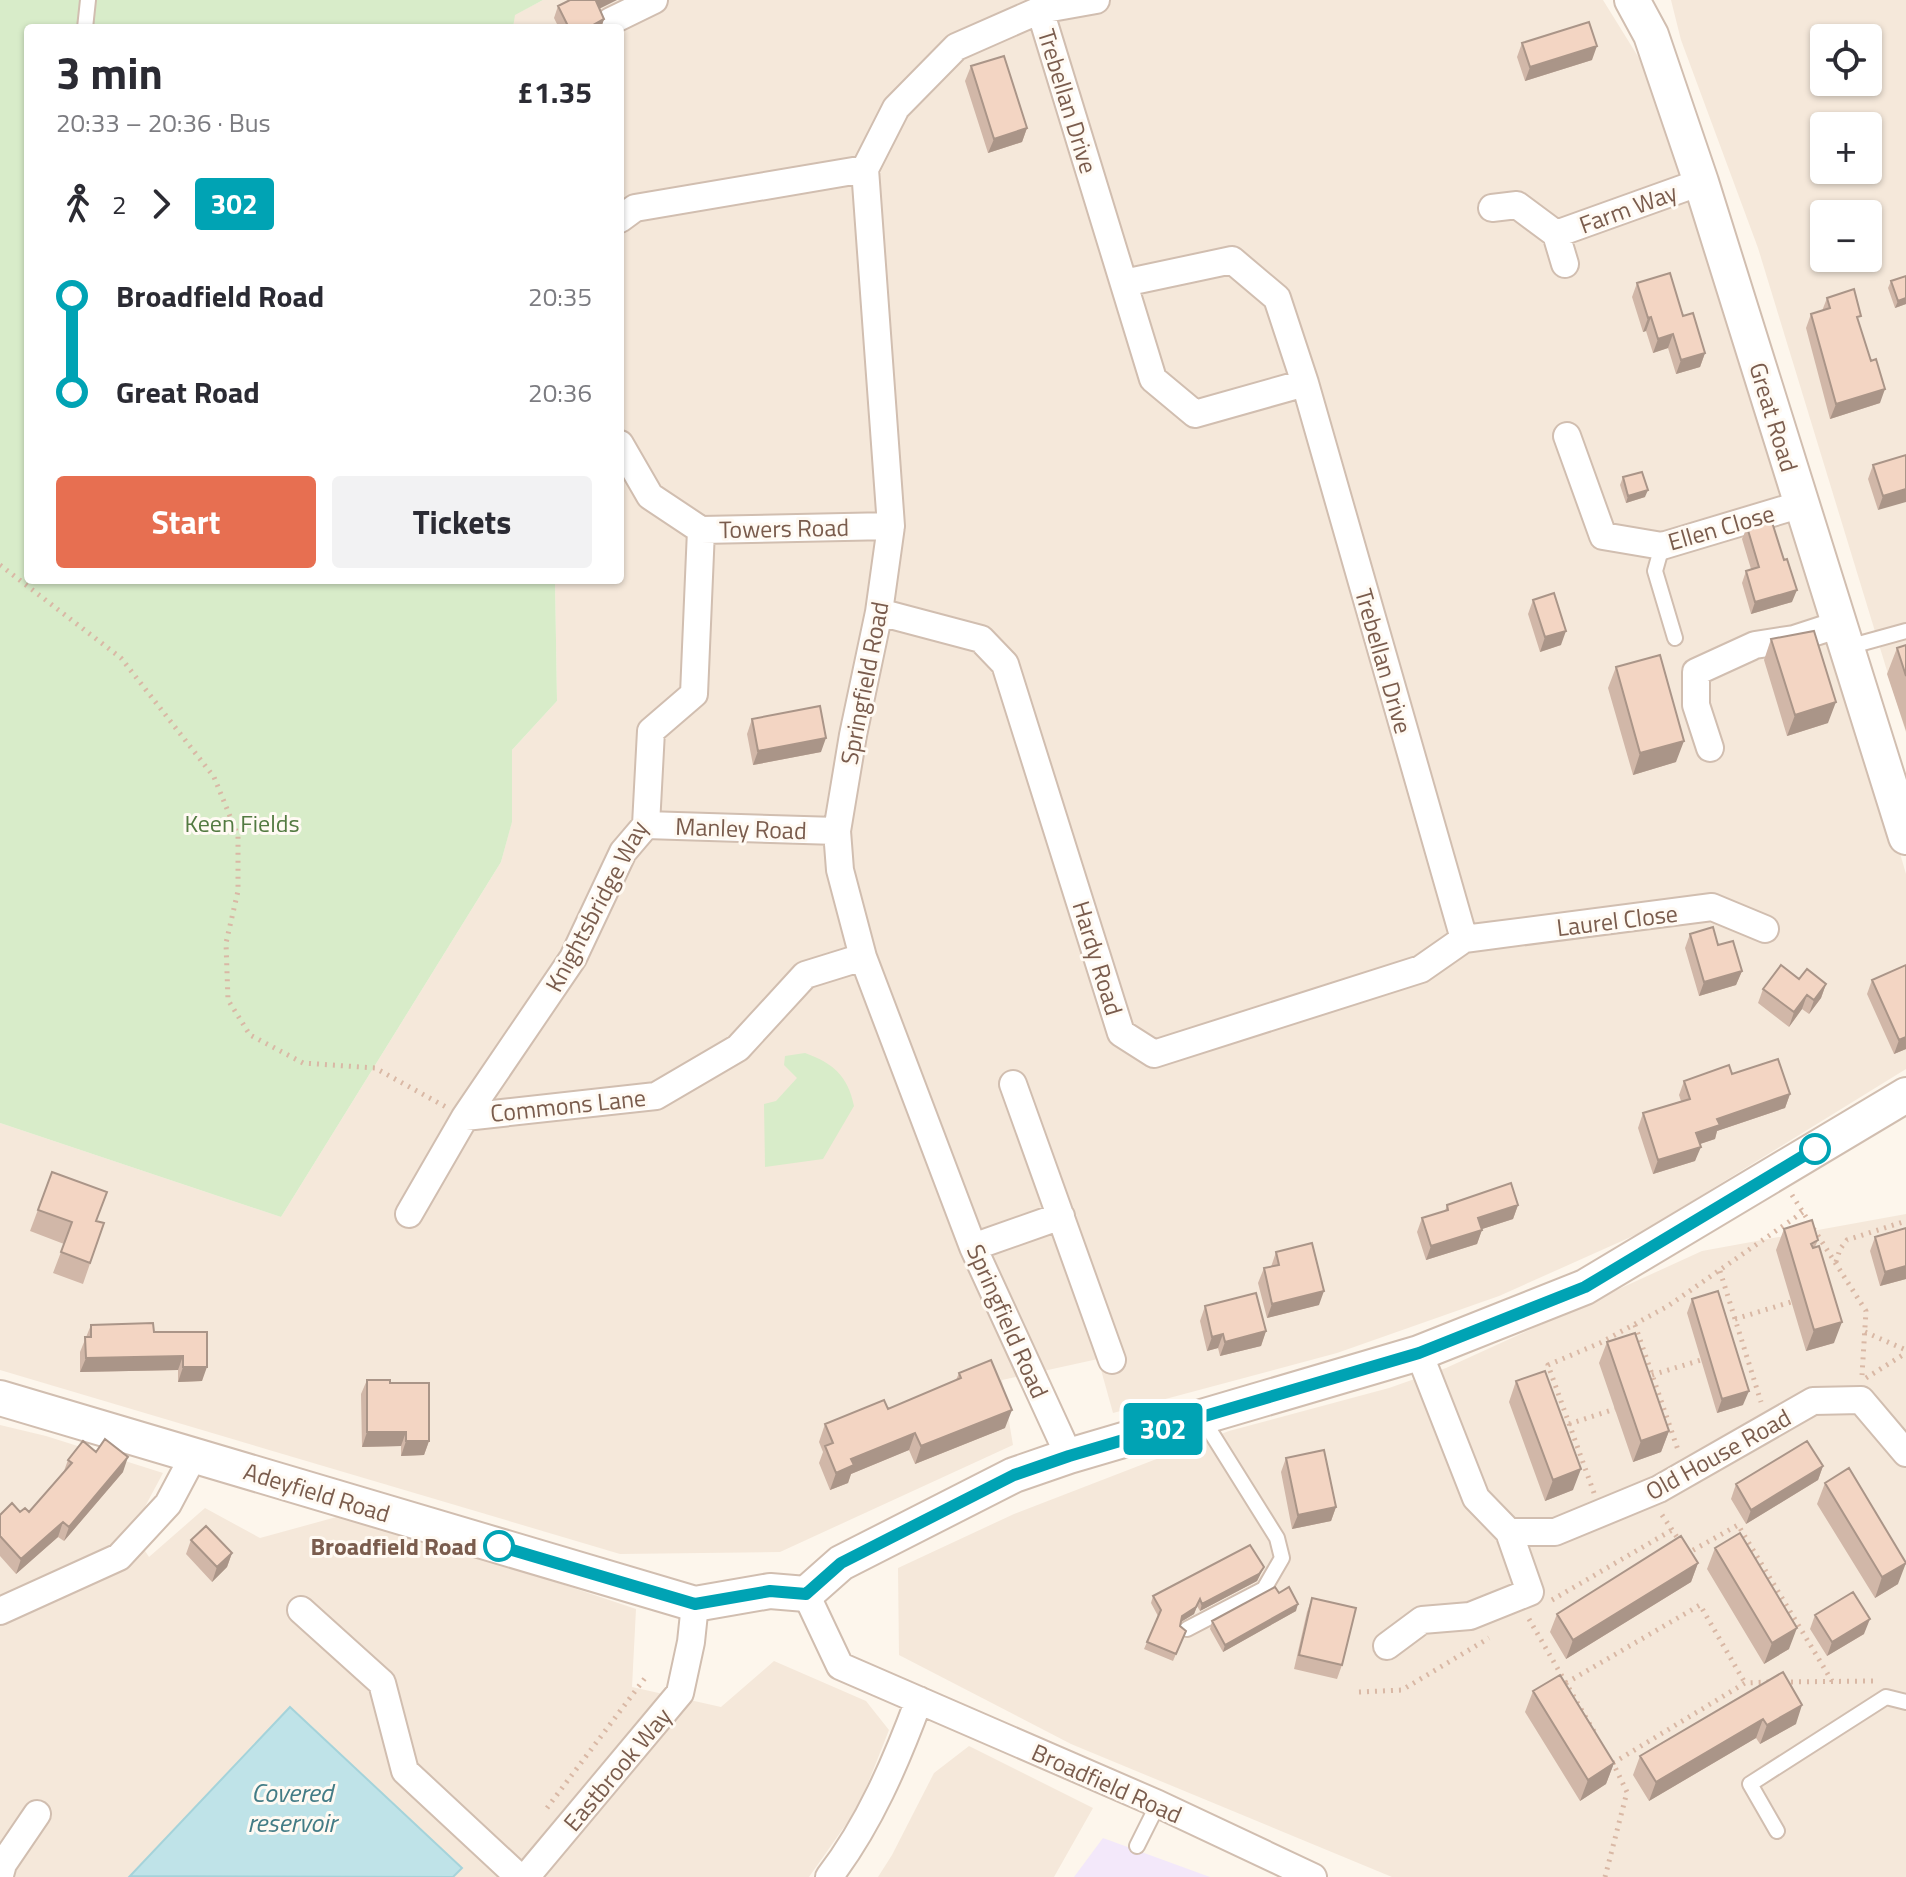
<!DOCTYPE html>
<meta charset="utf-8">
<style>
:root{--surface:#fff;--page:#f2f2f3;--text:#2b2b33;--muted:#7c7c81;--accent:#e76f51}
body{margin:0;font-family:"Titillium Web",sans-serif;background:var(--page);color:var(--text);height:100vh;display:flex;flex-direction:column;font-size:30px;white-space:nowrap}
*{box-sizing:border-box;margin:0}
p{font-size:26px;color:var(--muted)}
.icon{flex:none;width:44px;height:44px;fill:none;stroke:currentColor;stroke-width:2;stroke-linecap:round;stroke-linejoin:round}
.map{position:relative;flex:1;overflow:hidden}
.drawer{position:absolute;left:24px;top:24px;width:600px;height:560px;display:flex;flex-direction:column;background:var(--surface);border-radius:8px;box-shadow:0 2px 6px #0004}
.drawer>*{flex:none}
.badge{padding:0 16px;border-radius:6px;font-size:28px;line-height:52px}
.buttons{position:absolute;left:1810px;top:24px;display:grid;gap:16px}
.buttons a{display:grid;place-items:center;width:72px;height:72px;border-radius:8px;background:var(--surface);box-shadow:0 2px 6px #0004;font-size:40px}
.map>.badge{position:absolute;translate:-50% -50%;box-shadow:0 0 0 4px #fff}
.legs{display:flex;align-items:center;gap:12px;height:88px;padding:0 32px;font-size:26px}
.legs p{margin-inline-start:auto}
.headline{display:flex;align-items:center;justify-content:space-between;height:136px;padding:0 32px}
h1{font-size:44px;font-weight:700;line-height:60px}
.cta{display:flex;gap:16px;margin-top:auto;padding:16px 32px}
.cta a{flex:1;height:92px;border-radius:8px;background:var(--accent);color:#fff;font-size:32px;font-weight:700;line-height:92px;text-align:center}
.cta a+a{background:var(--page);color:var(--text)}
ul{padding:0 32px;list-style:none}
li{display:flex;align-items:center;gap:28px;height:96px;font-size:30px}
li i{display:grid;place-items:center;width:12px;height:100%;margin:0 10px;background:currentColor}
li i::after{content:'';width:20px;height:20px;margin:-10px;border:6px solid;border-radius:50%;background:var(--surface)}
li p{margin-inline-start:auto}
li:first-child i{background:linear-gradient(#0000 50%,currentColor 0)}
li:last-child i{background:linear-gradient(currentColor 50%,#0000 0)}
.map>svg:first-child{display:block}
.residential{fill:#f5e8da;fill-rule:evenodd}
.education{fill:#f3e8fa}
.green{fill:#d8ecc9}
.water{fill:#bfe3e8;stroke:#a5d3da;stroke-width:2}
.lines{fill:none;stroke-linecap:round;stroke-linejoin:round}
.service-casing{stroke:#d1beb0;stroke-width:18}
.minor-casing{stroke:#d1beb0;stroke-width:30}
.tertiary-casing{stroke:#d1beb0;stroke-width:38}
.path{stroke:#d9b8a5;stroke-width:5;stroke-dasharray:2 6;stroke-linecap:butt}
.service{stroke:#fff;stroke-width:14}
.minor{stroke:#fff;stroke-width:26}
.tertiary{stroke:#fff;stroke-width:34}
.wall{fill:#d1b7a8}
.shaded-wall{fill:#aa9588}
.building{fill:#f3d5c3;stroke:#aa9588;stroke-width:2}
.line-1-casing{stroke:#fff;stroke-width:18}
.line-1{stroke:#00a3b4;stroke-width:12}
.stop-1-dot{fill:#fff;stroke:#00a3b4;stroke-width:4}
.labels{text-anchor:middle;dominant-baseline:central;stroke-width:6;stroke-linejoin:round;paint-order:stroke}
.street-label{font-size:24px;fill:#7a5c4d;stroke:#fffaf3}
.park-label{font-size:24px;fill:#537a41;stroke:#fffaf3}
.stop-label{font-size:24px;font-weight:bold;fill:#7a5c4d;stroke:#fffaf3;text-anchor:end}
.water-label{font-size:26px;font-style:italic;fill:#437c86;stroke:#fffaf3}
</style>
<div class="map">
<svg width="1906" height="1877" viewBox="0 0 1906 1877">
<rect width="100%" height="100%" fill="#fdf6ec"/>
<path class="residential" d="M543 0H1603L1647 71 1868 742 1906 874V1069L1642 1232 1499 1296 1337 1353 1113 1413 1098 1359 1002 1380 1013 1445 780 1552 620 1554 0 1370V1123L281 1217 501 862 512 821V750L557 701 555 580H620V28H513L514 15Z
M1671 0H1906V733L1758 248 1681 40ZM1824 38H1868V82H1824ZM1824 126H1868V170H1824ZM1824 214H1868V258H1824Z
M1906 1214V1877H1392L1071 1744 899 1655 898 1568 1014 1514 1229 1431 1389 1388 1446 1368 1702 1251Z
M0 1425 46 1436 163 1473 132 1531 149 1557 205 1508 260 1538 351 1513 636 1609 632 1687 721 1707 774 1661 866 1701 889 1730 859 1806 809 1877H0Z
M969 1746 1093 1808 1054 1877H878L892 1855 934 1773Z"/>
<path class="education" d="M1103 1838 1210 1877H1074Z"/>
<path class="green" d="M0 0H543L515 15 513 28H28V580H555L557 701 512 750V822L501 862 281 1217 0 1123Z
M805 1053C833 1063 848 1076 854 1106L823 1159 765 1167 764 1104 776 1101 797 1078 784 1065 785 1056Z"/>
<path class="water" d="M290 1707 462 1868 453 1877 130 1876Z"/>
<g class="lines">
<defs>
<path id="service" d="M85 28 88 0
M1662 546 1655 571 1675 638
M1848 647 1906 631
M1187 1629 1264 1589 1282 1558 1277 1538 1202 1418
M1777 1831 1750 1784 1886 1697 1906 1702
M1137 1846 1158 1804"/>
<path id="minor" d="M1040 10 1153 379 1195 414 1305 383
M611 21 654 0
M1492 208 1517 205 1556 234 1565 264
M620 219 635 208 865 169
M1556 234 1701 182
M1124 283 1232 260 1277 298 1305 383 1464 939
M1567 436 1603 536 1662 546 1802 504
M620 444 650 496 701 530 891 526
M879 612 981 639 1005 664 1121 1033 1154 1054 1421 969 1464 939 1712 907 1765 929
M1710 748 1696 705V672L1755 645 1794 639 1840 624
M646 825 837 831
M1013 1084 1112 1360
M465 1117 656 1096 738 1048 805 975 863 957
M409 1214 465 1117 573 958 623 852 646 825 651 731 694 694 701 530
M973 1247 1061 1216
M1069 1456 973 1247 863 957 840 870 837 831 853 735 879 612 891 526 865 169 896 108 956 47 1040 10 1096 0
M1509 1532H1555L1659 1489 1813 1401 1861 1400 1906 1453
M806 1594 840 1666 1158 1804 1313 1877
M301 1610 382 1683 405 1771 519 1877
M0 1611 119 1557 168 1504 194 1455
M1387 1646 1422 1620 1470 1616 1530 1592 1509 1532 1476 1498 1419 1353
M0 1875 3 1864 37 1814
M526 1877 680 1693 691 1642 695 1604
M829 1877C869 1825 896 1762 919 1700"/>
<path id="tertiary" d="M1632 0 1651 35 1701 182 1906 837
M0 1398 695 1604 770 1591 806 1594 841 1563 1014 1475 1069 1456 1419 1353 1585 1287 1906 1095"/>
</defs>
<use href="#service" class="service-casing"/>
<use href="#minor" class="minor-casing"/>
<use href="#tertiary" class="tertiary-casing"/>
<path class="path" d="M0 565 121 658 214 777 238 836V891L226 943 228 1000 250 1035 303 1063 375 1068 446 1107
M1792 1195 1866 1311 1862 1375
M1836 1262 1840 1249 1847 1240 1906 1221
M1720 1271 1761 1402
M1735 1319 1791 1302
M1635 1325 1678 1450
M1865 1332 1906 1350
M1652 1375 1701 1360
M1866 1378 1906 1353
M1569 1424 1615 1409
M1594 1493 1548 1365 1600 1343 1668 1306 1803 1212
M1662 1515 1681 1543
M1687 1551 1688 1553 1738 1525 1832 1681
M1552 1600 1672 1530
M1529 1619 1596 1735
M1783 1682 1873 1681
M1566 1683 1700 1605 1745 1683
M1359 1692 1402 1690 1489 1638
M1613 1763 1745 1683 1769 1682
M547 1808 645 1678
M1605 1877 1627 1792 1612 1761"/>
<use href="#service" class="service"/>
<use href="#minor" class="minor"/>
<use href="#tertiary" class="tertiary"/>
</g>
<path class="wall" d="M558 6 599 9 604 19 601 28H559L554 18Z
M1522 43 1592 60 1525 81 1517 57Z
M971 66 1027 128 1022 142 988 153 965 81Z
M1906 276V304L1895 308 1888 288 1891 281Z
M1637 283 1683 316 1705 353 1700 367 1676 374 1668 348 1653 353 1646 331 1643 332 1632 297Z
M1827 298 1859 323 1871 361 1880 403 1830 419 1806 328 1811 314 1822 311Z
M1906 455 1878 510 1868 479 1873 465Z
M1623 477 1645 497 1626 503 1620 485Z
M1747 527 1784 560 1792 602 1751 614 1742 583 1746 571 1751 569 1742 539Z
M1533 600 1561 645 1540 652 1528 614Z
M1771 639 1828 723 1787 736 1764 660Z
M1906 645V731L1887 674 1897 648Z
M1616 667 1676 762 1633 775 1608 688Z
M752 719 821 752 753 765 747 734Z
M1690 934 1718 945 1742 971 1736 985 1699 996 1685 948Z
M1799 979 1826 984 1821 998 1809 1014 1802 1009 1789 1027 1758 1003 1763 989Z
M1872 980 1906 1049 1894 1054 1867 994Z
M1732 1074 1790 1094 1785 1108 1717 1131 1715 1139 1700 1144 1695 1161 1653 1174 1638 1128 1643 1113 1681 1101 1679 1095 1684 1081Z
M52 1172 96 1221 104 1223 83 1284 53 1273 64 1244 30 1231Z
M1447 1205H1518L1513 1219 1482 1229 1477 1244 1426 1260 1417 1232 1422 1218 1445 1211Z
M1906 1228V1279L1880 1286 1870 1251 1875 1237Z
M1784 1229 1818 1240 1815 1247 1834 1343 1806 1351 1776 1250Z
M1276 1252 1319 1305 1267 1318 1258 1283 1264 1268 1271 1267Z
M1692 1299 1743 1405 1717 1413 1687 1313Z
M1205 1306 1266 1331 1261 1346 1220 1356 1218 1348 1207 1351 1200 1321Z
M91 1325 154 1332H207L202 1381 178 1382V1370L80 1372V1352Z
M1607 1342 1669 1431 1661 1452 1633 1462 1599 1363Z
M959 1373 1005 1428 915 1464 909 1450 851 1474 848 1483 830 1490 819 1463 823 1452 819 1442 825 1424 888 1409 956 1380Z
M367 1380 390 1383 429 1441 424 1455 401 1456V1446L362 1447 361 1394Z
M1516 1381 1573 1490 1545 1501 1509 1402Z
M1286 1458 1336 1507 1331 1521 1292 1529 1281 1472Z
M68 1460 123 1472 64 1541 58 1537 16 1574 0 1556V1515L29 1512 64 1471Z
M1823 1466 1818 1480 1746 1524 1731 1499 1736 1484Z
M1825 1483 1898 1584 1875 1598 1817 1504Z
M191 1540 232 1553 227 1567 212 1582 186 1554Z
M1715 1548 1789 1649 1764 1664 1707 1569Z
M1698 1563 1691 1582 1566 1659 1550 1632 1557 1614Z
M1264 1567 1257 1581 1200 1611 1197 1606 1194 1614 1181 1622 1180 1626 1186 1631 1173 1661 1144 1649 1158 1616 1151 1603 1153 1596Z
M1279 1593 1296 1611 1223 1652 1210 1629 1212 1621Z
M1312 1598 1342 1665 1337 1679 1294 1669 1307 1612Z
M1815 1615 1864 1634 1827 1656 1810 1629Z
M1783 1672 1796 1724 1760 1744 1756 1738 1649 1801 1633 1775 1640 1756Z
M1533 1691 1614 1763 1606 1784 1580 1801 1525 1712Z"/>
<path class="shaded-wall" d="M597 0H617L591 13 596 1Z
M604 19 601 28H592L593 25Z
M1597 46 1592 60 1525 81 1530 67Z
M1027 128 1022 142 988 153 994 139Z
M1906 298V304L1895 308 1898 301Z
M1651 317 1646 331 1643 332 1648 318Z
M1673 334 1668 348 1653 353 1658 339Z
M1705 353 1700 367 1676 374 1681 360Z
M1885 389 1880 403 1830 419 1836 404Z
M1906 489V502L1878 510 1883 496Z
M1648 490 1645 497 1626 503 1628 496Z
M1797 590 1792 602 1751 614 1755 602Z
M1566 631 1561 645 1540 652 1545 637Z
M1836 702 1828 723 1787 736 1795 715Z
M826 738 821 752 753 765 758 751Z
M1684 741 1676 762 1633 775 1640 753Z
M1742 971 1736 985 1699 996 1704 982Z
M1826 984 1821 998 1809 1014 1814 1000Z
M1807 995 1802 1009 1789 1027 1794 1012Z
M1906 1037V1049L1894 1054 1899 1040Z
M1790 1094 1785 1108 1717 1131 1715 1139 1691 1147 1696 1133 1717 1119Z
M1701 1147 1695 1161 1653 1174 1658 1160Z
M1518 1205 1513 1219 1473 1232 1478 1218Z
M1482 1230 1477 1244 1426 1260 1431 1246Z
M1906 1266V1279L1880 1286 1885 1272Z
M1324 1291 1319 1305 1267 1318 1272 1304Z
M1842 1322 1834 1343 1806 1351 1814 1330Z
M1266 1331 1261 1346 1220 1356 1225 1342Z
M1223 1334 1218 1348 1207 1351 1212 1337Z
M183 1356 178 1370 80 1372 86 1358Z
M183 1367H207L202 1381 178 1382Z
M1749 1391 1743 1405 1717 1413 1722 1399Z
M1012 1410 1005 1428 915 1464 921 1446Z
M1669 1431 1661 1452 1633 1462 1641 1441Z
M367 1432H406L401 1446 362 1447Z
M915 1433 909 1450 851 1474 848 1483 830 1490 836 1473 851 1459Z
M406 1441H429L424 1455 401 1456Z
M128 1457 123 1472 64 1541 69 1527Z
M1823 1466 1818 1480 1746 1524 1751 1510Z
M1581 1469 1573 1490 1545 1501 1553 1480Z
M1336 1507 1331 1521 1292 1529 1298 1515Z
M63 1522 58 1537 16 1574 21 1559Z
M232 1553 227 1567 212 1582 217 1567Z
M1698 1563 1691 1582 1566 1659 1573 1640Z
M1906 1563 1898 1584 1875 1598 1882 1577Z
M1264 1567 1257 1581 1200 1611 1202 1604Z
M1200 1599 1194 1614 1179 1623 1182 1616Z
M1298 1604 1296 1611 1223 1652 1225 1645Z
M1870 1619 1864 1634 1827 1656 1832 1642Z
M1797 1628 1789 1649 1764 1664 1772 1643Z
M1802 1705 1796 1724 1760 1744 1767 1725Z
M1763 1719 1756 1738 1649 1801 1656 1782Z
M1614 1763 1606 1784 1580 1801 1588 1780Z"/>
<path class="building" d="M570 0H597L596 1 604 19 593 25 595 28H569L558 6Z
M1589 22 1597 46 1530 67 1522 43Z
M1004 56 1027 128 994 139 971 66Z
M1670 273 1683 316 1693 313 1705 353 1681 360 1673 334 1658 339 1651 317 1648 318 1637 283Z
M1906 276V298L1898 301 1891 281Z
M1854 289 1861 316 1857 317 1871 361 1876 359 1885 389 1836 404 1811 314 1830 308 1827 298Z
M1906 455V489L1883 496 1873 465Z
M1642 472 1648 490 1628 496 1623 477Z
M1771 519 1784 560 1787 559 1797 590 1755 602 1746 571 1759 567 1747 527Z
M1554 593 1566 631 1545 637 1533 600Z
M1814 631 1836 702 1795 715 1771 639Z
M1906 645V676L1897 648Z
M1660 655 1684 741 1640 753 1616 667Z
M820 706 826 738 758 751 752 719Z
M1713 927 1718 945 1733 941 1742 971 1704 982 1690 934Z
M1781 965 1799 979 1807 969 1826 984 1814 1000 1807 995 1794 1012 1763 989Z
M1906 965V1037L1899 1040 1872 980Z
M1778 1059 1790 1094 1717 1119 1720 1125 1696 1133 1701 1147 1658 1160 1643 1113 1690 1099 1684 1081 1729 1065 1732 1074Z
M52 1172 107 1192 96 1221 104 1223 90 1263 61 1252 72 1222 38 1210Z
M1511 1183 1518 1205 1478 1218 1482 1230 1431 1246 1422 1218 1448 1210 1447 1205Z
M1812 1220 1818 1240 1811 1244 1813 1248 1819 1246 1842 1322 1814 1330 1784 1229Z
M1906 1228V1266L1885 1272 1875 1237Z
M1312 1243 1324 1291 1272 1304 1264 1268 1279 1265 1276 1252Z
M1718 1291 1749 1391 1722 1399 1692 1299Z
M1256 1293 1266 1331 1225 1342 1223 1334 1212 1337 1205 1306Z
M153 1323 154 1332H207V1367H183V1356L86 1358 85 1337H91V1325Z
M1635 1333 1669 1431 1641 1441 1607 1342Z
M991 1360 1012 1410 921 1446 915 1433 851 1459 854 1465 836 1473 825 1446 833 1443 825 1424 884 1400 888 1409 961 1378 959 1373Z
M1545 1371 1581 1469 1553 1480 1516 1381Z
M367 1380H390V1383H429V1441H406V1432H367Z
M105 1439 128 1457 69 1527 63 1522 21 1559 0 1536V1515L12 1503 20 1512 25 1508 29 1512 72 1463 68 1460 83 1441 96 1452Z
M1807 1441 1823 1466 1751 1510 1736 1484Z
M1324 1450 1336 1507 1298 1515 1286 1458Z
M1849 1468 1906 1563 1882 1577 1825 1483Z
M206 1526 232 1553 217 1567 191 1540Z
M1740 1533 1797 1628 1772 1643 1715 1548Z
M1681 1536 1698 1563 1573 1640 1557 1614Z
M1250 1545 1264 1567 1259 1574 1202 1604 1200 1599 1196 1607 1182 1616 1180 1626 1186 1631 1176 1654 1147 1642 1161 1610 1153 1596Z
M1275 1587 1279 1593 1289 1587 1298 1604 1225 1645 1212 1621Z
M1853 1592 1870 1619 1832 1642 1815 1615Z
M1312 1598 1356 1608 1342 1665 1299 1655Z
M1783 1672 1802 1705 1767 1725 1763 1719 1656 1782 1640 1756Z
M1560 1675 1614 1763 1588 1780 1533 1691Z"/>
<g class="lines">
<defs>
<path id="line-1" d="M499 1546 695 1604 770 1591 806 1594 841 1563 1014 1475 1069 1456 1419 1353 1585 1287 1815 1149"/>
</defs>
<use href="#line-1" class="line-1-casing"/>
<use href="#line-1" class="line-1"/>
</g>
<g class="stop-1-dot">
<circle cx="1815" cy="1149" r="14"/>
<circle cx="499" cy="1546" r="14"/>
</g>
<g class="labels">
<g class="street-label">
<text transform="translate(1068 101) rotate(73)">Trebellan Drive</text>
<text transform="translate(1628 208) rotate(-20)">Farm Way</text>
<text transform="translate(1774 417) rotate(73)">Great Road</text>
<text transform="translate(1721 527) rotate(-16)">Ellen Close</text>
<text transform="translate(784 528) rotate(-1)">Towers Road</text>
<text transform="translate(1384 661) rotate(74)">Trebellan Drive</text>
<text transform="translate(864 683) rotate(-79)">Springfield Road</text>
<text transform="translate(741 828) rotate(2)">Manley Road</text>
<text transform="translate(596 906) rotate(-62)">Knightsbridge Way</text>
<text transform="translate(1617 920) rotate(-7)">Laurel Close</text>
<text transform="translate(1098 958) rotate(73)">Hardy Road</text>
<text transform="translate(568 1105) rotate(-6)">Commons Lane</text>
<text transform="translate(1008 1321) rotate(66)">Springfield Road</text>
<text transform="translate(1718 1454) rotate(-29)">Old House Road</text>
<text transform="translate(317 1492) rotate(17)">Adeyfield Road</text>
<text transform="translate(617 1769) rotate(-50)">Eastbrook Way</text>
<text transform="translate(1107 1783) rotate(24)">Broadfield Road</text>
</g>
<g class="park-label">
<text x="242" y="823">Keen Fields</text>
</g>
<g class="stop-label">
<text x="477" y="1546">Broadfield Road</text>
</g>
<g class="water-label">
<text x="292" y="1792">Covered<tspan x="292" dy="30">reservoir</tspan></text>
</g>
</g>
</svg>
<div class="buttons">
<a><svg class="icon" aria-label="locate" viewBox="0 0 24 24"><circle cx="12" cy="12" r="6"/><path d="M12 2v4M12 18v4M2 12h4M18 12h4"/></svg></a>
<a>+</a>
<a>−</a>
</div>
<b class="badge" style="left:1163px;top:1429px;background:#00a3b4;color:#fff">302</b>
<section class="drawer">
<div class="headline"><div><h1>3 min</h1><p>20:33 – 20:36 · Bus</p></div><b>£1.35</b></div>
<div class="legs"><svg class="icon" aria-label="walk" viewBox="0 0 24 24"><circle cx="13" cy="4" r="2"/><path d="M13 8l-2 6 4 7M11 14l-3 7M7 12l3-4h3l4 4"/></svg>2<svg class="icon" aria-label="forward" viewBox="0 0 24 24"><path d="M9 5l7 7-7 7"/></svg><b class="badge" style="background:#00a3b4;color:#fff">302</b></div>
<ul>
<li><i style="color:#00a3b4"></i><b>Broadfield Road</b><p>20:35</p></li>
<li><i style="color:#00a3b4"></i><b>Great Road</b><p>20:36</p></li>
</ul>
<div class="cta"><a>Start</a><a>Tickets</a></div>
</section>
</div>
